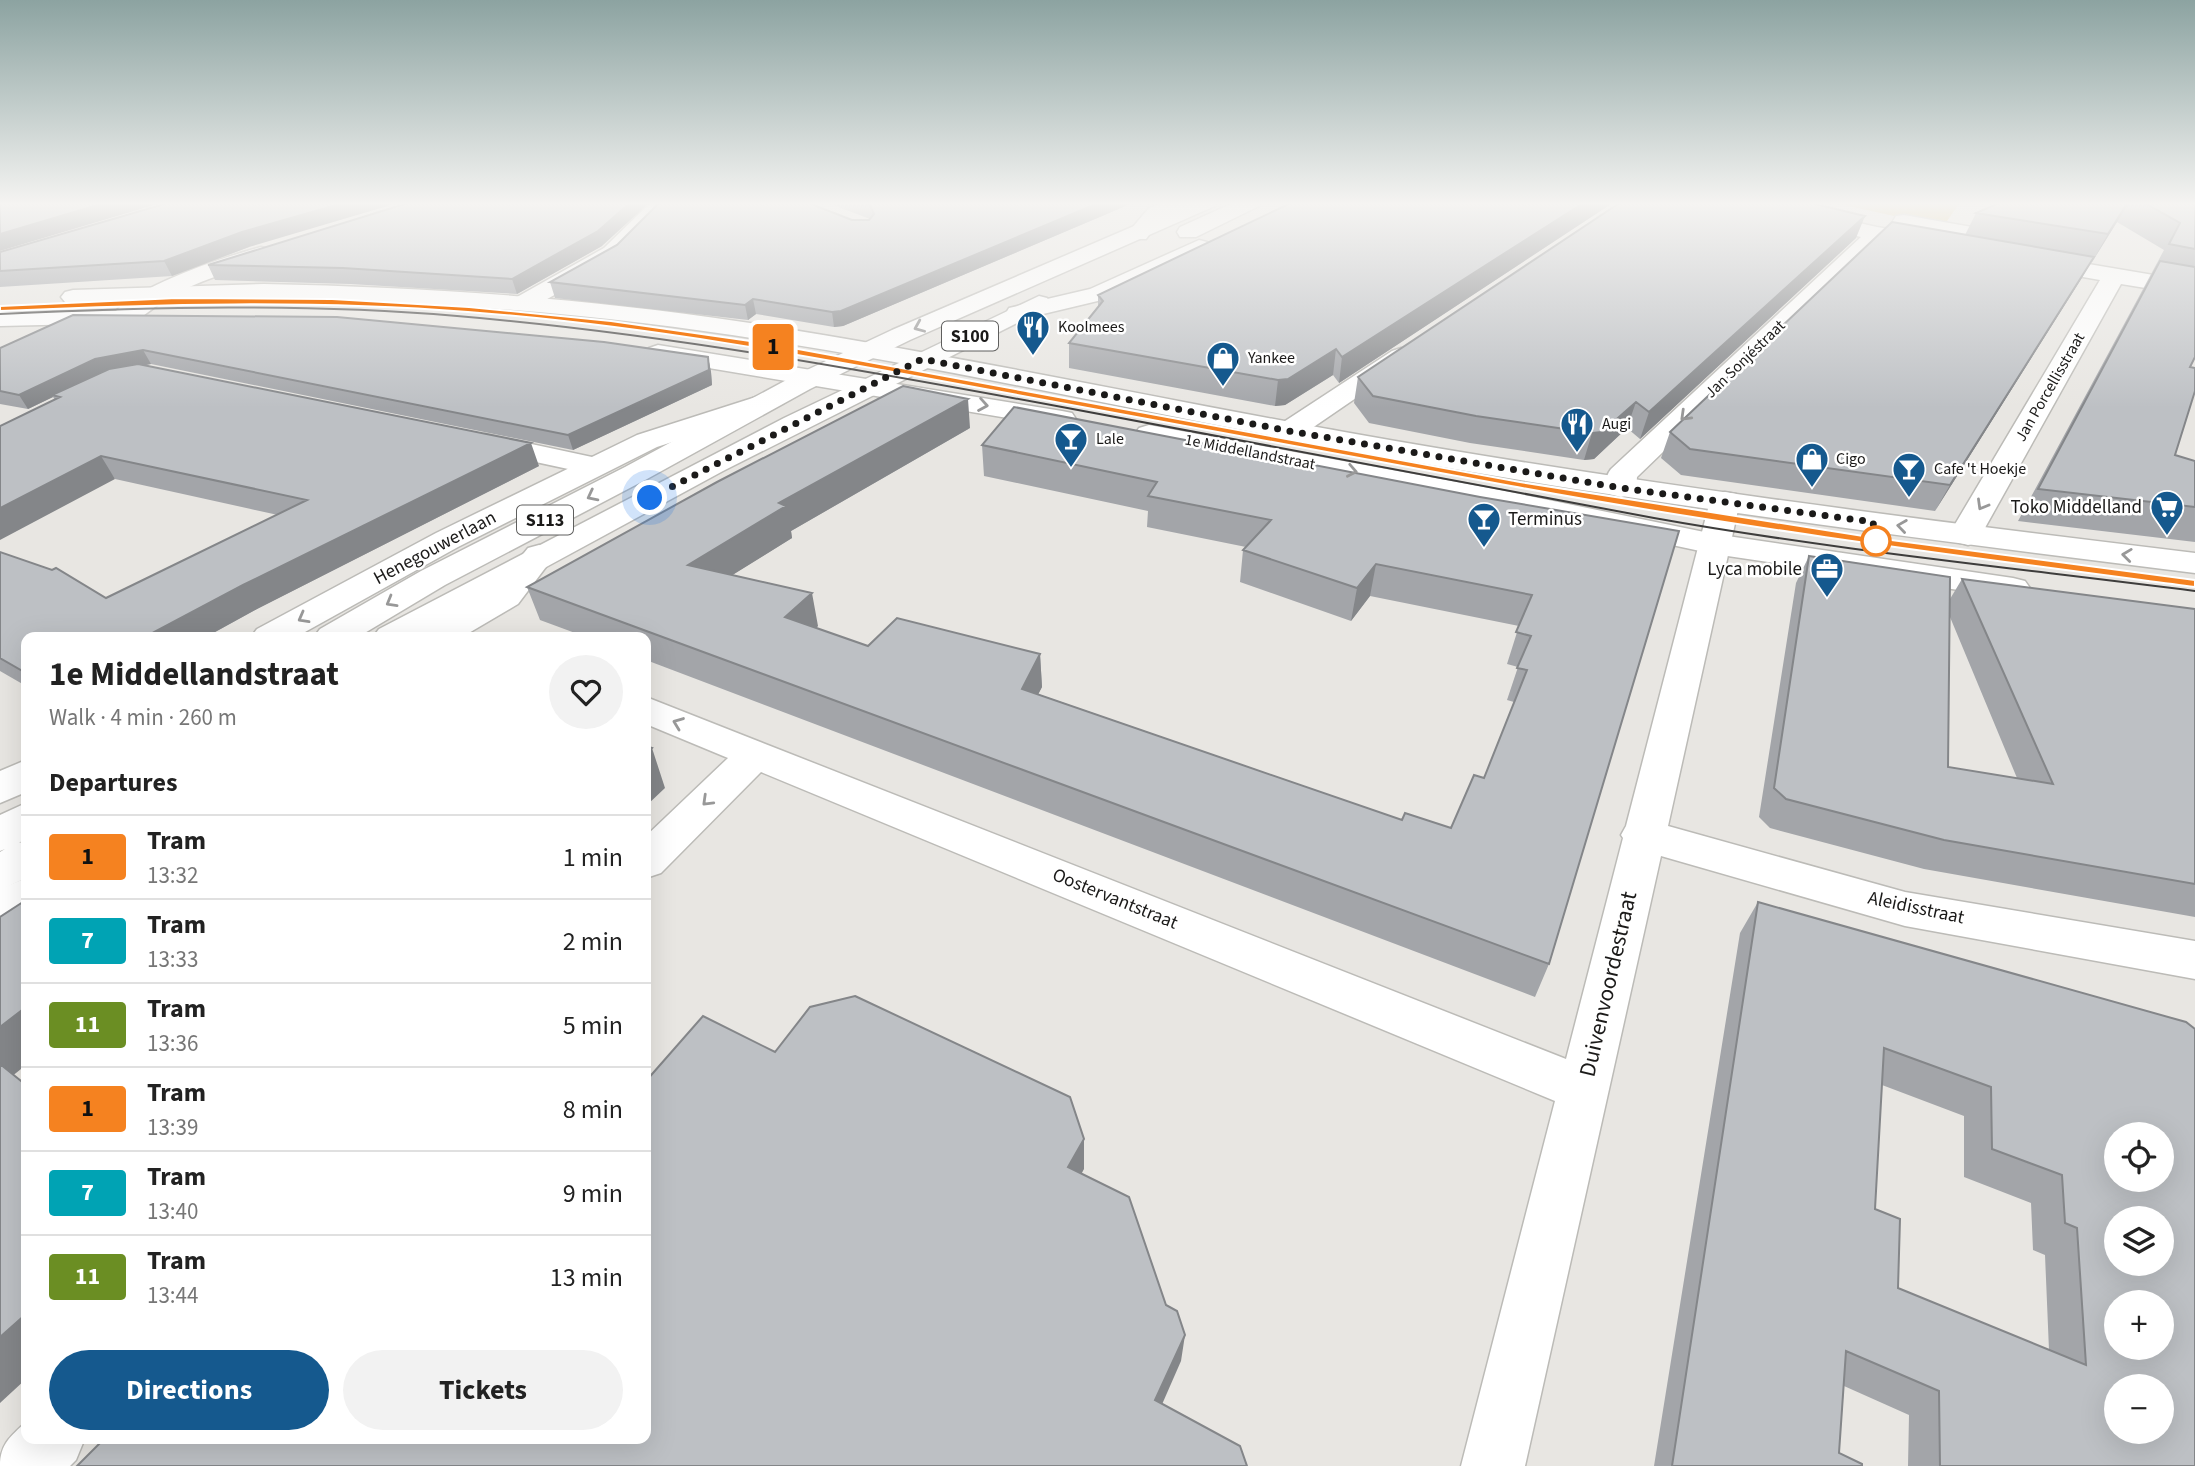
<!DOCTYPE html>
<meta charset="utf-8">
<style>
:root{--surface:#fff;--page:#f2f2f2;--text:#222;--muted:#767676;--line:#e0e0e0;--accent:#15598e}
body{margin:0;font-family:"Source Sans 3",sans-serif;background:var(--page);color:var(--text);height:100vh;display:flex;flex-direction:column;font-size:26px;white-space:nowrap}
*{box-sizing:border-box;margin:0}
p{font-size:23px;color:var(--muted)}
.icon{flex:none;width:38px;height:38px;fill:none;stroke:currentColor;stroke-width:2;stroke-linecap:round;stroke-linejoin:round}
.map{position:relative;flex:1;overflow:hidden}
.details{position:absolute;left:21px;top:632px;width:630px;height:812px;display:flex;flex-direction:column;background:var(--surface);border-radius:14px;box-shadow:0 7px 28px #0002}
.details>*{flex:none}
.badge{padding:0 14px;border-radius:5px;font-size:24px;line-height:46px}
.buttons{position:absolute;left:2104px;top:1122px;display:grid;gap:14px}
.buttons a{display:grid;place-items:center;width:70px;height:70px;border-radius:50%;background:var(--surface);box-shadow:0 7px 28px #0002;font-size:35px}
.you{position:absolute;width:35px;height:35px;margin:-18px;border:5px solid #fff;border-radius:50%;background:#1a73e8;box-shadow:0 0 0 10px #1a73e833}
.map>.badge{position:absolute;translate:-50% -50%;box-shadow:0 0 0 4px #fff}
h2{padding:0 28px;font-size:26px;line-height:63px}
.round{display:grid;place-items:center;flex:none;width:74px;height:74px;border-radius:37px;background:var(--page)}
.overview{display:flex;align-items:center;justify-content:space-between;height:119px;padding:0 28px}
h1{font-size:33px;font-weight:700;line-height:52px}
.primary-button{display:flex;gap:14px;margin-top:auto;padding:14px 28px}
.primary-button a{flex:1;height:80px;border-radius:42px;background:var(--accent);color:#fff;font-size:28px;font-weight:700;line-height:80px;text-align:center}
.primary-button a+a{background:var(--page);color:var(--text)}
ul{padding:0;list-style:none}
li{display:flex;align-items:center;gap:21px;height:84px;padding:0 28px;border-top:2px solid var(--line)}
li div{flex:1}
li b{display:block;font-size:26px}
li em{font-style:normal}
li .badge{min-width:77px;font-weight:700;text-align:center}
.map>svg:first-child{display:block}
.green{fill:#d6bd71}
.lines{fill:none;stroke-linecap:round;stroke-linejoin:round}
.minor-casing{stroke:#bcbbb7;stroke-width:3}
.tertiary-casing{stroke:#bcbbb7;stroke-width:3}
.secondary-casing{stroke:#bcbbb7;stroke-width:3}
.primary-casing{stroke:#bcbbb7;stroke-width:3}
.minor{fill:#fff;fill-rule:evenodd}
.tertiary{fill:#fff;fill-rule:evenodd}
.secondary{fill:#fff;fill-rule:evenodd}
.primary{fill:#fff;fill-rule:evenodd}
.tram{stroke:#3e3d3c;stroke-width:2}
.wall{fill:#a3a5a9;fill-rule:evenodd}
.shaded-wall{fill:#848689}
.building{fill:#bdc0c4;stroke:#848689;stroke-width:2;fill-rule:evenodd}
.oneway{stroke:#989898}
.line{fill:#f58220;stroke:#fff;stroke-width:2}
.walk{stroke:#1b1a19;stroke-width:7;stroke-dasharray:0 12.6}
.stop-dot{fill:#fff;stroke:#f58220;stroke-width:3.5}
.labels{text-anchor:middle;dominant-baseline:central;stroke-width:5;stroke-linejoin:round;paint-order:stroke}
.far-poi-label{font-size:16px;fill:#1b1a19;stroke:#fff;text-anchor:start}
.far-street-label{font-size:16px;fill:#1b1a19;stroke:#fff}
.shield{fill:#fff;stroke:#5f5f5e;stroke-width:2}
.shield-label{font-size:18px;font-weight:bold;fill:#1b1a19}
.poi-label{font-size:19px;fill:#1b1a19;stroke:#fff;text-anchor:end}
.street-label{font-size:19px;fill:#1b1a19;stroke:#fff}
.near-street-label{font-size:23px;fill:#1b1a19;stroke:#fff}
</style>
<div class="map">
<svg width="2195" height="1466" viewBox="0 0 2195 1466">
<rect width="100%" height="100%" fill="#e8e6e2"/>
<path class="green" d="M1831 202H1960L1943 227Z"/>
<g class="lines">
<defs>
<path id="minor" d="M654 202H679L659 216 620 258 533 307 525 309 517 307 513 302 517 297 604 248 645 208Z
M1161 202H1189L1186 206 1162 217 1146 239H1130L1127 234 1148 209Z
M1728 202H1766L1877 227 1931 236 1939 238 1942 243 1939 248 1931 250 1882 241 1637 477 1636 488 1632 494 1621 497 1610 494C1604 486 1605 477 1611 469L1861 237 1731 206Z
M1904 215 2017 235 2025 237 2028 242 2025 247 2017 249 1896 226 1893 221 1896 216Z
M1199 240 1207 242 1210 247 1207 252 1106 299 1018 320 1009 318 1006 313 1009 308 1090 289Z
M261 247 269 249 272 254 269 259C236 269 201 280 171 296 152 306 136 329 113 323L110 318C131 287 224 257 261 247Z
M2035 255 2195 282V296L2121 284 1986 526 1979 542 1968 545 1957 542 1952 535 1954 526 2100 280 2027 267 2024 262 2027 257Z
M1401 348 1410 351 1414 356 1410 361 1299 437 1289 439 1279 437 1275 431 1279 425 1392 351Z
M485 434 606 460 611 466 606 472 596 475 475 449 471 443 475 437Z
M1725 492 1736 494 1740 501 1668 826 1905 892 2195 941V979L1905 926 1661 856 1525 1466H1461L1555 1101 761 772 661 873 646 878V836L728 758 646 724V697L1566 1059 1623 838 1621 835 1626 826 1710 501 1714 494Z
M26 1422V1438H85L76 1460 70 1466H0C0 1444 11 1436 26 1422Z"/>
<path id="tertiary" d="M264 284C425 287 584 298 743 322 946 353 1148 397 1350 433 1630 483 1913 519 2195 553V573C1921 539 1646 504 1374 455 1131 411 889 353 643 323 453 300 264 295 73 304L65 302 61 297 65 292 73 290Z
M117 311 126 313 129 318 126 323 0 326V312Z
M658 345 1062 411 1072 413 1076 419 1072 425 1062 427 649 358 645 353 649 348Z
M1149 425 1500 490 1714 534 2013 578 2025 581 2030 588 2025 595 2013 598 1714 554 1500 508 1139 440 1135 434 1139 428Z"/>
<path id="secondary" d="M759 396 769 398 773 404 769 410 657 447 458 547 296 637H251L257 629 436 533 637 435Z
M539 545 550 548 555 555 518 604 462 637H418L424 629 494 590 528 548Z
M26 760V792L0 803V771Z
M26 878V917L0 929V889Z"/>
<path id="primary" d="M1190 202H1218L1215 206 910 340 810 389 647 479 445 585 358 637H314L320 629 421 571 625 467 792 377 892 330Z
M1235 202H1262L1259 206 1196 237H1180L1177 232 1180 227Z
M1039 296 1047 298 1051 303 1047 308 723 471 417 637H373L379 629 784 418Z
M26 803V838L19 843 26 841V878L0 890V852L5 849 0 851V815Z"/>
</defs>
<use href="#minor" class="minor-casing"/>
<use href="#tertiary" class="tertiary-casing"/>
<use href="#secondary" class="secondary-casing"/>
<use href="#primary" class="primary-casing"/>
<use href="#minor" class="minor"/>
<use href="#tertiary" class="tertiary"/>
<use href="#secondary" class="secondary"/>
<use href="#primary" class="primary"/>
<path class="tram" d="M0 314C152 307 305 303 457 316 660 333 862 370 1062 407 1260 444 1457 482 1654 518 1833 550 2015 568 2195 591
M1620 501 1741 520"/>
</g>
<path class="wall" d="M825 202H1135L843 326 834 327 756 314 748 320 555 298 550 282 617 245 852 220H869L870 219Z
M1614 202 1339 383 1333 375 1285 405 1275 406 1069 368V343L1098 308V295Z
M2001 202H2195V357L2190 367 2175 455 2195 461V542L2018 521 2164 250 2117 222 2092 262H2091L2081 279 1935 511 1681 475 1661 458 1670 432 1965 235 1976 213Z
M1856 238 1640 439 1627 428 1594 459 1584 460 1470 443 1369 423 1354 403 1358 377Z
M602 246 517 294 350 284 215 280 208 265Z
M249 247 172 276 0 287V252Z
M0 348 708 357 711 372 712 385 573 450 151 364 145 365 539 466 257 609 206 637H26V686L0 671V552L106 598 278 515 115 479 53 397 28 409 0 404Z
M970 428 791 531 792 538 732 575 818 626 816 628 868 646 1040 654 1042 687 1038 694 1402 820 1451 828 1484 778 1514 702 1507 700 1518 667 1507 664 1519 626 1370 596 1351 621 1240 582 1243 550 1246 547 1147 527 1148 511 984 476 982 445 1480 497 1679 531 1549 964 1535 997 646 660V637H586L540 620 527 587Z
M1809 556 1950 599 1962 579 2195 609V917L1924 869 1770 828 1759 817 1796 583ZM1950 617 2017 778 1948 767Z
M1758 902 2186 1022 2195 1466H1908L1909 1415 1844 1386 1839 1453 1862 1466H1654L1740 933ZM1882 1085 1964 1116V1177L2031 1203 2033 1250 2045 1255 2049 1350 1898 1288 1875 1209Z"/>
<path class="shaded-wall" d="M108 202H164L0 251V234Z
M347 202H401L249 247 172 276 164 261 242 232Z
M631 202H650L602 246 517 294 512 279Z
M1101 202H1135L843 326 834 327 832 312Z
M1585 202H1614L1339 383 1342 357Z
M2129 202 2117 222 2092 262 2108 234Z
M1865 216 1856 238 1640 439 1649 412Z
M2094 257 2081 279 1935 511 1950 485Z
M753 299 756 314 748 320 745 305Z
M1336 349 1333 375 1285 405 1275 406 1278 380Z
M143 350 151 364 104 373 52 395 53 397 28 409 19 395 95 359Z
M708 357 711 372 712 385 573 450 568 435Z
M968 399 970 428 791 531 792 538 697 597 688 565 779 503Z
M1636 402 1627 428 1594 459 1584 460 1592 433Z
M531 443 539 466 257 609 206 637H145L243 585Z
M101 456 115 479 0 540V508Z
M1376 564 1370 596 1351 621 1357 588Z
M812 593 818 626 792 649 785 617Z
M1040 654 1042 687 1024 722 1022 689Z
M652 748 665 788 646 806V754Z
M26 1007V1065L11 1077 0 1067V1027Z
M1084 1139V1169L1069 1197 1068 1167Z
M26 1314V1379L0 1403V1337Z
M1185 1335 1181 1361 1153 1425 1155 1400Z"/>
<path class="building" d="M0 202H108L0 234Z
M171 202H347L242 232 164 261 0 271V252Z
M411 202H631L598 231 512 279 343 268 208 265Z
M660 202H806L852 220H869L874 214 870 205 862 202H1101L841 311 832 312 753 299 745 305 550 282 617 245Z
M1293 202H1585L1342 357 1336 349 1288 379 1278 380 1069 343 1103 301 1098 295Z
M1621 202H1807L1865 216 1649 412 1636 402 1602 432 1592 433 1476 416 1373 396 1358 377Z
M2001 202H2128L2108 234 1976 213Z
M2143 202H2195V249L2169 244 2180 223Z
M1892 222 2094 257 1950 485 1690 449 1670 432Z
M2160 261 2195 267V357L2190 367 2195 368V391L2175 455 2195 461V507L2038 489Z
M73 315 337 317 604 342 708 357 709 370 568 435 143 350 95 359 19 395 0 391V348Z
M138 364 531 443 243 585 145 637H26V673L0 658V552L52 570 56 568 106 598 307 500 101 456 0 508V426L60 397 52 395 109 369Z
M903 386 968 399 779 503 786 506 688 565 812 593 785 617 868 646 897 618 1040 654 1022 689 1402 820 1405 813 1451 828 1474 775 1484 778 1527 670 1517 668 1531 636 1516 632 1532 595 1376 564 1357 588 1243 550 1271 520 1148 496 1157 482 982 445 1014 407 1480 497 1679 531 1549 964 527 587 717 482Z
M1809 556 1950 577 1948 767 2053 784 1962 579 2195 609V884L1944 840 1786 799 1774 788Z
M646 746 652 748 646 754Z
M26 900V1007L0 1027V917Z
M1758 902 2186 1022 2195 1029V1466H1940L1939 1391 1846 1351 1839 1453 1862 1464V1466H1672ZM1884 1048 1991 1087 1992 1149 2062 1175 2065 1223 2077 1228 2086 1365 1898 1288 1900 1219 1875 1209ZM2116 1134H2161V1180H2116ZM2116 1218H2161V1264H2116ZM2116 1302H2161V1348H2116ZM2116 1386H2161V1432H2116Z
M855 996 1070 1097 1084 1139 1068 1167 1129 1197 1166 1305 1177 1311 1185 1335 1155 1400 1240 1446 1247 1466H77L105 1438H646V1081L703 1016 775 1052 810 1007Z
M0 1064 26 1085V1314L0 1337Z"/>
<defs><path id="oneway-chevron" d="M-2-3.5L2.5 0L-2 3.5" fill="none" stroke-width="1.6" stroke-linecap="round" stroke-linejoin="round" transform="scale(1.75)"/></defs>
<g class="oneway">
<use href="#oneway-chevron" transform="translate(919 327) rotate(157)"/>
<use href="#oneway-chevron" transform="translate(983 405) rotate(10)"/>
<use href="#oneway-chevron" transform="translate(1685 416) rotate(136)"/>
<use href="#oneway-chevron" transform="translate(1352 471) rotate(11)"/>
<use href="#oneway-chevron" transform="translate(592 496) rotate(153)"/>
<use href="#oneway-chevron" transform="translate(1982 505) rotate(120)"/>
<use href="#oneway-chevron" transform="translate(1902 526) rotate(-172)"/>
<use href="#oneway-chevron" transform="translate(2127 555) rotate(-173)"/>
<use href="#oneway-chevron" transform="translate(391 602) rotate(150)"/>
<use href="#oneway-chevron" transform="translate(303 618) rotate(151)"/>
<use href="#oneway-chevron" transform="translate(678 723) rotate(-159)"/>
<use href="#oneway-chevron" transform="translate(707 801) rotate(136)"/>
</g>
<linearGradient id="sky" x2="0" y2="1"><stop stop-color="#8ca3a1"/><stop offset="0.5" stop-color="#f5f4f2"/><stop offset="1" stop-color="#f5f4f2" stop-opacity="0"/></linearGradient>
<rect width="2195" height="408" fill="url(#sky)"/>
<path class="line" d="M177 298 332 299 469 307 611 321 771 344 1520 482 1876 538 2195 580V587C1967 557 1738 528 1511 486 1336 454 1161 421 985 389 814 357 642 325 468 312 311 300 156 304 0 311V306Z"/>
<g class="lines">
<path class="walk" d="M650 498 922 359 1289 431 1621 488 1873 522 1876 541"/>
</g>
<defs>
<symbol id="restaurant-pin" viewBox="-11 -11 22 30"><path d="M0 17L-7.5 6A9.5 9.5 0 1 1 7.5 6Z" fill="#15598e" stroke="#fff"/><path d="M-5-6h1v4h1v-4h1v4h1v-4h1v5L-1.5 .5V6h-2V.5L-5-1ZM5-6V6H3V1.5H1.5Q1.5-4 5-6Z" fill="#fff"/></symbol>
<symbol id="shop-pin" viewBox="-11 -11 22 30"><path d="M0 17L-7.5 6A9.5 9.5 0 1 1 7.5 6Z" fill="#15598e" stroke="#fff"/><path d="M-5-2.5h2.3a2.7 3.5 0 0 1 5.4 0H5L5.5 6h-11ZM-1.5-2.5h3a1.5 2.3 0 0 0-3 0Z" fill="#fff"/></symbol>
<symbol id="bar-pin" viewBox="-11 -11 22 30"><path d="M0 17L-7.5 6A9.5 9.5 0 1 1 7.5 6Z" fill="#15598e" stroke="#fff"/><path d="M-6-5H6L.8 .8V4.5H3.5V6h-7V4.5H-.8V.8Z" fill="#fff"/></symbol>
<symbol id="supermarket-pin" viewBox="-11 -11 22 30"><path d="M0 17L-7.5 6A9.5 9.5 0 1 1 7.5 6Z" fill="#15598e" stroke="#fff"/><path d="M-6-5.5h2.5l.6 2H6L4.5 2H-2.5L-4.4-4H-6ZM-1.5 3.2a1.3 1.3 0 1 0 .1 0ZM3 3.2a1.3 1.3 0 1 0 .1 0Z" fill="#fff"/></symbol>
<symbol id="office-pin" viewBox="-11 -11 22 30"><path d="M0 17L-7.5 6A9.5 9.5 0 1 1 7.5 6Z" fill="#15598e" stroke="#fff"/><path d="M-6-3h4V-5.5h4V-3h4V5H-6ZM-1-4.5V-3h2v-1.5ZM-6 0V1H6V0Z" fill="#fff"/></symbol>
</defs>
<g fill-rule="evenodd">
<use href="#restaurant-pin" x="1014" y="308" width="38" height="52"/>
<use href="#shop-pin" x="1204" y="339" width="38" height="52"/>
<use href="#restaurant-pin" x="1558" y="405" width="38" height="52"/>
<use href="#bar-pin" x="1052" y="420" width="38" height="52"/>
<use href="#shop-pin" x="1793" y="440" width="38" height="52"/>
<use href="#bar-pin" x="1890" y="450" width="38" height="52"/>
<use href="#supermarket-pin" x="2148" y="488" width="38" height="52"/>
<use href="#bar-pin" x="1465" y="500" width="38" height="52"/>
<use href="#office-pin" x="1808" y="550" width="38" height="52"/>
</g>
<circle class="stop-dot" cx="1876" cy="541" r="14"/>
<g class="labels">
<g class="far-poi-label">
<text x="1058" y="327">Koolmees</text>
<text x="1248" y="358">Yankee</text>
<text x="1602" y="424">Augi</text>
<text x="1096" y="439">Lale</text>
<text x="1836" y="459">Cigo</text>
<text x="1934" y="469">Cafe 't Hoekje</text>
</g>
<g class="far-street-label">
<text transform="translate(1745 359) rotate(-44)">Jan Sonjéstraat</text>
<text transform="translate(2050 387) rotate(-60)">Jan Porcellisstraat</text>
<text transform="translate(1250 452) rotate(11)">1e Middellandstraat</text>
</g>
<g class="shield">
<rect x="942" y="321.5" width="56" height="29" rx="5"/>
<rect x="517" y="505.5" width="56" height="29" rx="5"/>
</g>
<g class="shield-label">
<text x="970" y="336">S100</text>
<text x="545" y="520">S113</text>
</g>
<g class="poi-label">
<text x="2142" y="507">Toko Middelland</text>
<text x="1508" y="519" text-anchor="start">Terminus</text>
<text x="1802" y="569">Lyca mobile</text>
</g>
<g class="street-label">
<text transform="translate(435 548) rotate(-28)">Henegouwerlaan</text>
<text transform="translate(1115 899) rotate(22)">Oostervantstraat</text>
<text transform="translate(1916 908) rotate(12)">Aleidisstraat</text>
</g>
<g class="near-street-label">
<text transform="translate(1608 984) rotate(-77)">Duivenvoordestraat</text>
</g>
</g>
</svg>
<div class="buttons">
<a><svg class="icon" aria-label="locate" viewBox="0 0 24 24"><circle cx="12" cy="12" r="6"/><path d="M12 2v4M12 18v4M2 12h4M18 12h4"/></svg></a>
<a><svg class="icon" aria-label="layers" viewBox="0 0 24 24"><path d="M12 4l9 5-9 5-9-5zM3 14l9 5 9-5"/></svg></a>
<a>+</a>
<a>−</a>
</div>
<div class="you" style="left:650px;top:498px"></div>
<b class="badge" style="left:773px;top:347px;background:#f58220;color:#111">1</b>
<section class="details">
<div class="overview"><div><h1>1e Middellandstraat</h1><p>Walk · 4 min · 260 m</p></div><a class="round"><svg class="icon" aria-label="heart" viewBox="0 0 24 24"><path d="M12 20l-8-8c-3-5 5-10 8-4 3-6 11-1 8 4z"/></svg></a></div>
<h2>Departures</h2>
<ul>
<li><span class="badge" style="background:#f58220;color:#111">1</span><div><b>Tram</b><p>13:32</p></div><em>1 min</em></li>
<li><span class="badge" style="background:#00a3b4;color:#fff">7</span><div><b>Tram</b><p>13:33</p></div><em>2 min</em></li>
<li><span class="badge" style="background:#6b8e23;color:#fff">11</span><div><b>Tram</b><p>13:36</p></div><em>5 min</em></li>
<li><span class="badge" style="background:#f58220;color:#111">1</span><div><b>Tram</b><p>13:39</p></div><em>8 min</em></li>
<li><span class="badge" style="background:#00a3b4;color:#fff">7</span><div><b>Tram</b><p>13:40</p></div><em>9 min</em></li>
<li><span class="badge" style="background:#6b8e23;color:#fff">11</span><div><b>Tram</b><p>13:44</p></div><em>13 min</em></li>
</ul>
<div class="primary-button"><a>Directions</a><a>Tickets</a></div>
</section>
</div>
